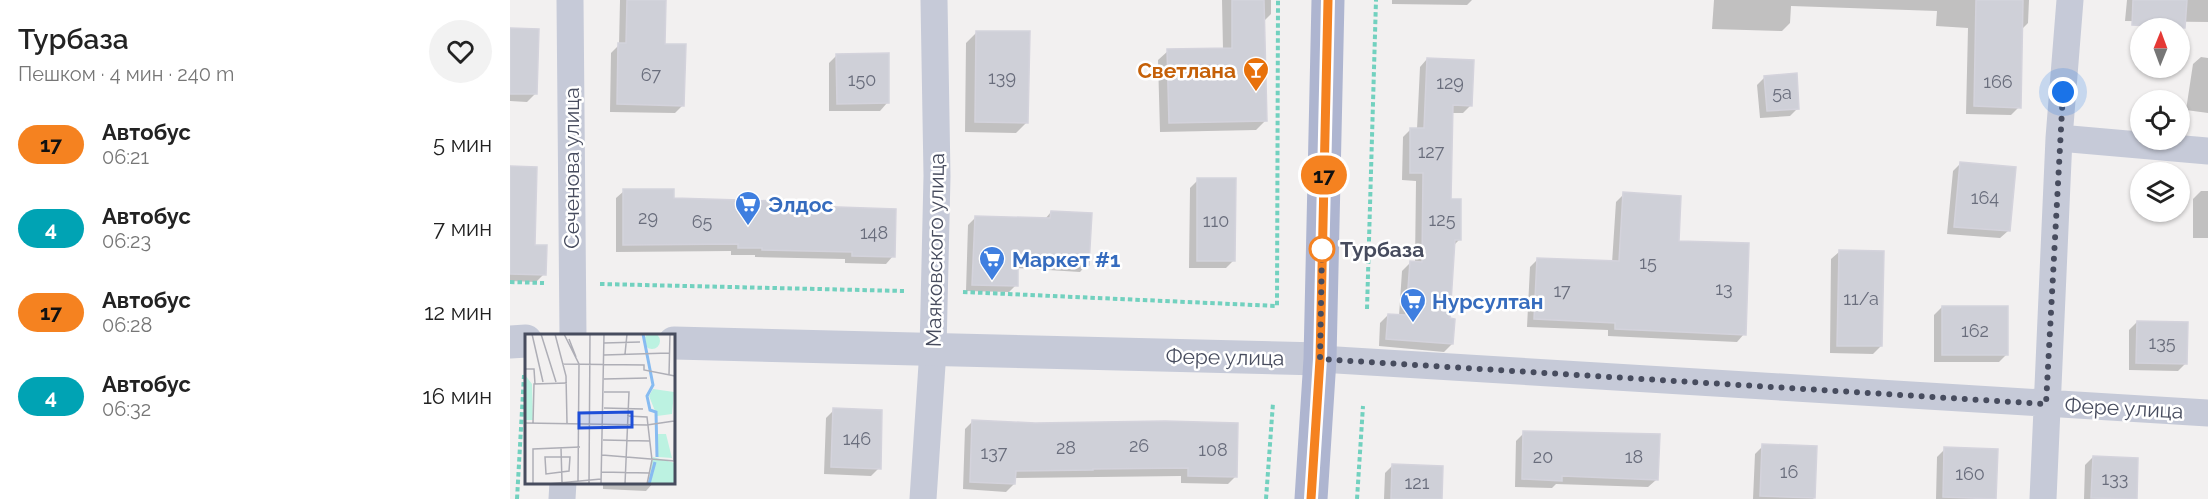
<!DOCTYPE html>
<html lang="ru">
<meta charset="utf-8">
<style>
:root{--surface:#fff;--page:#f2f2f2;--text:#222;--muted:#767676}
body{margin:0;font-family:Raleway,sans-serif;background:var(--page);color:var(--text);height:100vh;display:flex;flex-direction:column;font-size:22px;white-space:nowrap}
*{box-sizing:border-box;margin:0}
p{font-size:20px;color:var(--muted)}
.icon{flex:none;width:33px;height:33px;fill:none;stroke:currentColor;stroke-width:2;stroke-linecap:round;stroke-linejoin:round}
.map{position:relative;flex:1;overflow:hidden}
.side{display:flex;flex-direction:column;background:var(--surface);width:510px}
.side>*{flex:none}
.badge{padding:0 12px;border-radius:20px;font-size:21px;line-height:39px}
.needle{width:39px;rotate:1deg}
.controls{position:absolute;left:1620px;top:18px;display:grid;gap:12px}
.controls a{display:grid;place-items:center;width:60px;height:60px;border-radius:50%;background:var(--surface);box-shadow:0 2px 4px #0004;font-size:30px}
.you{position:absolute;width:30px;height:30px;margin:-15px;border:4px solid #fff;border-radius:50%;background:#1a73e8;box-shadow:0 0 0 9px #1a73e833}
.map>.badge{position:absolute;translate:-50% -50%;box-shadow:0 0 0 3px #fff}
.round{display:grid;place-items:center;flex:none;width:63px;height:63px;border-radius:32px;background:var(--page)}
.overview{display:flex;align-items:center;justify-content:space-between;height:102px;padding:0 18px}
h1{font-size:28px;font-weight:600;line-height:45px}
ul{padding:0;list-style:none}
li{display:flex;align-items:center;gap:18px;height:84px;padding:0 18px}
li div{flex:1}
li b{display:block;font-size:22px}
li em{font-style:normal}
li .badge{min-width:66px;font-weight:700;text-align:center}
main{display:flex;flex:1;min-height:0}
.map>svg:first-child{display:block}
.shadow{fill:#0003}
.building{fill:#cfd0d8;stroke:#d4d3dc;stroke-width:1.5}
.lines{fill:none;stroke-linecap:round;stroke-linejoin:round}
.path{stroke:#72d1bf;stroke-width:4;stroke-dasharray:4.5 3;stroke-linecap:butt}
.minor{stroke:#c6cad8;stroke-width:27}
.tertiary{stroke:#c6cad8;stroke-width:33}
.primary{stroke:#aeb5d0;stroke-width:33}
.line-casing{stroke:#fff;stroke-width:14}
.line{stroke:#f58220;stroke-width:9}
.walk{stroke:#474c5e;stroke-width:6;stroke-dasharray:0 10.8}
.stop-dot{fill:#fff;stroke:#f58220;stroke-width:3}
.labels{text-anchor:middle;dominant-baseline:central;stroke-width:5;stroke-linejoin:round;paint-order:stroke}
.number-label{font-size:18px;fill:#696d7c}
.food-label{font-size:21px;font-weight:bold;fill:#c56008;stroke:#fff;text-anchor:end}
.street-label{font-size:21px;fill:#474c5e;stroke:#fff}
.shop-label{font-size:21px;font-weight:bold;fill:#366cbe;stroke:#fff;text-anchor:start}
.stop-label{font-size:21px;font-weight:bold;fill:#474c5e;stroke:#fff;text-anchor:start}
.inset-river{fill:none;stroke:#87bbf1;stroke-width:3}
.inset-road{fill:none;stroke:#aeaeb6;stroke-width:1.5}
.view{fill:#1d4ed8;fill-opacity:0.15;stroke:#1d4ed8;stroke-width:3}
.inset-edge{fill:none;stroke:#474c5e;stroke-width:3}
</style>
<main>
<section class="side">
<div class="overview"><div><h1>Турбаза</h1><p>Пешком · 4 мин · 240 m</p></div><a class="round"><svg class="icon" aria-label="heart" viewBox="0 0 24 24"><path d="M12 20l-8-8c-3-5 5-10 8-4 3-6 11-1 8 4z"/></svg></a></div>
<ul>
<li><span class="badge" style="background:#f58220;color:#111">17</span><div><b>Автобус</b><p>06:21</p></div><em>5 мин</em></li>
<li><span class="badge" style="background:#00a3b4;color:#fff">4</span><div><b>Автобус</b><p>06:23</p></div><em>7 мин</em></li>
<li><span class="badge" style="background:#f58220;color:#111">17</span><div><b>Автобус</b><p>06:28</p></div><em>12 мин</em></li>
<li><span class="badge" style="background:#00a3b4;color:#fff">4</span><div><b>Автобус</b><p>06:32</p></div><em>16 мин</em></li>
</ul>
</section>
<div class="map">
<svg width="1698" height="499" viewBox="0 0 1698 499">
<rect width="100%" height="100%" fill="#f2f0f0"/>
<path class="shadow" d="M110 0H155L154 46 173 105 165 113 100 112 101 53 109 45Z
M712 0H761V14L753 22 756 120 746 130 650 132 648 60 658 51 713 50Z
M882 0H962L957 5 882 4Z
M1204 0H1519L1518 23 1511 30 1509 107 1501 115 1456 114 1458 28 1426 26 1427 11 1281 6 1280 23 1272 31 1202 29Z
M1617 0H1698V22L1615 21Z
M0 30 25 94 17 102 0 101Z
M467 32 517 122 506 133 455 132 456 43Z
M326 56 377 103 370 111H319V63Z
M1691 57 1698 58V113L1676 110 1683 64Z
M917 59 961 105 953 113H941L939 200 949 240 943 246 938 320 942 344 934 352 869 346 870 323 878 315 889 316 892 271 900 263H905L906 181 892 180 893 137 901 129H907L910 67Z
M1255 77 1288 108 1280 116 1250 118 1247 85Z
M1451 163 1498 231 1490 238 1437 234 1443 171Z
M0 168 34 274 26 282 0 281Z
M688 180 724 260 716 268H679L680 188Z
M114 191 162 200 298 208 383 256 376 264 335 263V259L245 257V255H221V251L106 252V198Z
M1691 191H1698V238H1683V199Z
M1114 194 1167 243 1234 334 1227 342 1098 336V330L1017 327 1020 267 1028 259 1102 263 1106 202Z
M541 212 577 264 570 272 507 268 506 285 499 292 456 291 458 225 465 218 535 219Z
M1329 252 1371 346 1363 354 1320 353 1321 259Z
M1432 307 1497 354 1489 362H1424V315Z
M1627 322 1676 363 1668 371 1619 370V330Z
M324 410 369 468 361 476 314 474 316 418Z
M463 421 726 476 718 484 671 483V476L504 478V484L496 492 453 489 455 429Z
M1014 433 1146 480 1138 487 1046 484 1042 488 1005 487 1006 441Z
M1253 446 1304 498 1303 499H1243L1245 454Z
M1435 449 1486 451 1484 499H1426L1427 457Z
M1583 457 1627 459 1625 499H1574L1575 465Z
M883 465 930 499H874L875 473Z
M93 482H144L136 491 93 489Z"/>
<path class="building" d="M117 0H156L155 44H176L174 106 107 104 108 43H116Z
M722 0H754L757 121 659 123 657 49 722 48Z
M1466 0H1513L1511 108 1464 106Z
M1623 0H1677L1675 28 1622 25Z
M0 28 29 29 27 94H0Z
M466 31H520L518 123 465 122Z
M379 53V103L327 104 326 54Z
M917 58 964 60 962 106 943 105 941 199H951V240H945L940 318 945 319 943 344 876 339 878 314 896 315 900 261 912 262 913 173H900V128H914Z
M1287 73 1289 109 1257 111 1254 76Z
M1450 162 1506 167 1500 231 1444 227Z
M0 166 27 167 25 245H37L36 275 0 274Z
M687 178H726L725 261H687Z
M113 189H164V198L299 202V206L386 209 385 257 342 256V252L252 250V248H228V244L113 245Z
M1113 192 1171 196 1169 241 1239 243 1236 335 1105 329V323L1024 319 1027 258 1109 261Z
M541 211 582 213 579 265 508 261V286L462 285 465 216 540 218Z
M1329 250 1374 251 1372 346H1327Z
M1432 306H1498V355H1432Z
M1627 321 1678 322 1677 364 1626 363Z
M323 408 372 410 371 469 321 467Z
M462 420 525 423 655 421 728 423 727 477 678 476V468L583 469V470L506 471 505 484 460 482Z
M1013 431 1150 434 1148 480 1052 476V481L1012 479Z
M1252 444 1307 446 1305 498 1250 496Z
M1434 447 1488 449 1486 499 1433 497Z
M1583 456 1628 458 1627 499 1581 498Z
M882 464 933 466 932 499H881Z"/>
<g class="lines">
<path class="path" d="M0 282 34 283
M90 284 394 291
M453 292 767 306 768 0
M857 309 866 0
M7 499 14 375
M756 499 763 403
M847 499 853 406"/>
<path class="minor" d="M60 0 63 336
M1549 138 1698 151
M810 359 1698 413
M52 499 53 482
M413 499 423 350 427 176 424 0
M1533 499 1549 138 1560 0"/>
<path class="tertiary" d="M0 342 16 341
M164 343 810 359"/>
<path class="primary" d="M801 499 810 359 818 0"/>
</g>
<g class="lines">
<defs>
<path id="line" d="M801 499 810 359 818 0"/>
</defs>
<use href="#line" class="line-casing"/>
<use href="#line" class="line"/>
<path class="walk" d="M812 249 810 359 1536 404 1553 92"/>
</g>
<defs>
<symbol id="bar-pin" viewBox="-11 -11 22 30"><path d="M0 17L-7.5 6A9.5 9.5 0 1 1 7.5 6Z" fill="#e8710a" stroke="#fff"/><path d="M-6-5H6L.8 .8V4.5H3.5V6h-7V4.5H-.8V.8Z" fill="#fff"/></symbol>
<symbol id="supermarket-pin" viewBox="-11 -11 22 30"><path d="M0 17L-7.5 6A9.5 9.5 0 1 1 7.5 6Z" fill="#3f7fe0" stroke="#fff"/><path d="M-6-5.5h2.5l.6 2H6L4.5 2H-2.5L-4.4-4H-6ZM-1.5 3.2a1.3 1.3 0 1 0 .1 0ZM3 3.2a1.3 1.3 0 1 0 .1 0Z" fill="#fff"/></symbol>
</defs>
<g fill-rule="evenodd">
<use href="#bar-pin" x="731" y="55" width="30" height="40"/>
<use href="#supermarket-pin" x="223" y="189" width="30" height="40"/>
<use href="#supermarket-pin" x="467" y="244" width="30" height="40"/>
<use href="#supermarket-pin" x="888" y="286" width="30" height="40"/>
</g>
<circle class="stop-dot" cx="812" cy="249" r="12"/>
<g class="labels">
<g class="number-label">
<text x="141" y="74">67</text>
<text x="492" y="77">139</text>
<text x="352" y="79">150</text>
<text x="1488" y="81">166</text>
<text x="940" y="82">129</text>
<text x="1272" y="92">5а</text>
<text x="921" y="151">127</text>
<text x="1475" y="197">164</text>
<text x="138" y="217">29</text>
<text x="932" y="219">125</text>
<text x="706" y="220">110</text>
<text x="192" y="221">65</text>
<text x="364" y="232">148</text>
<text x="1138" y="262">15</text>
<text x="1214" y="288">13</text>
<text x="1052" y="290">17</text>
<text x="1351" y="298">11/а</text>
<text x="1465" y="330">162</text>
<text x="1652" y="342">135</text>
<text x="347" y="438">146</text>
<text x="629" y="445">26</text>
<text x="556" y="447">28</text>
<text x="703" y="449">108</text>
<text x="484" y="452">137</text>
<text x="1033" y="456">20</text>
<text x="1124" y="456">18</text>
<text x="1279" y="471">16</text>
<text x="1460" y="473">160</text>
<text x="1605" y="478">133</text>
<text x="907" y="482">121</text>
</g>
<g class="food-label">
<text x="726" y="70">Светлана</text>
</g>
<g class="street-label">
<text transform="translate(61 168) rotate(-90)">Сеченова улица</text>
<text transform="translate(425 250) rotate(-89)">Маяковского улица</text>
<text transform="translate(715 357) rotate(1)">Фере улица</text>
<text transform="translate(1614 408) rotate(3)">Фере улица</text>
</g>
<g class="shop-label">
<text x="258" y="204">Элдос</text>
<text x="502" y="259">Маркет #1</text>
<text x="922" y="301">Нурсултан</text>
</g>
<g class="stop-label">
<text x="830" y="249">Турбаза</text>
</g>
</g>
<g transform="translate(15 334)">
<rect width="150" height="150" fill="#f2f0f0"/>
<path d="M119 7a8 8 0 1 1 16 0a8 8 0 1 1-16 0ZM0 41 7 50 8 86H0ZM128 55 149 58 147 80 132 82 124 62ZM131 100H141L147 124 133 123ZM128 123 150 129V150H123Z" fill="#bcf2e1"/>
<path class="inset-river" d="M118 0 128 51 122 62 125 76 131 78 132 123M124 150 130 128"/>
<path class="inset-road" d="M7 0 18 48M16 0 31 48M30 0 41 42 42 89M39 0 54 30 53 147M44 5 51 23M79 9 115 8M100 20 102 0M79 21 144 19M37 30 119 31V36L150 42M0 35H9L10 50M144 41 145 0M79 45 122 44M79 58H104L100 150M79 74 118 75M102 82 122 83 127 126 122 150M0 89 122 91 149 87M8 89 9 50 42 49M78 106 125 107M36 114 37 148M77 121 150 127M20 123H45L44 137 21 140ZM149 126 150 60M76 138 124 139M8 150V115L55 113M23 150 76 145M64 150 65 0M76 150 79 0"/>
<path class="view" d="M107 78V93L54 94V79Z"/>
<rect width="150" height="150" class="inset-edge"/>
</g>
</svg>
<div class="controls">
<a><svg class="needle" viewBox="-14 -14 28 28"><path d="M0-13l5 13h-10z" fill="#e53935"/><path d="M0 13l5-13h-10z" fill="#767676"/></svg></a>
<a><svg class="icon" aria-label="locate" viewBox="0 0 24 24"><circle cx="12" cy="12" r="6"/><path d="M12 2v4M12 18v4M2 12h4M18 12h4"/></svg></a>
<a><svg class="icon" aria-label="layers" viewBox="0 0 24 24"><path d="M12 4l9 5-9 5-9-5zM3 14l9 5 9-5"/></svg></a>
</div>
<div class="you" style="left:1553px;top:92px"></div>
<b class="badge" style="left:814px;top:175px;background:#f58220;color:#111">17</b>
</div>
</main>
